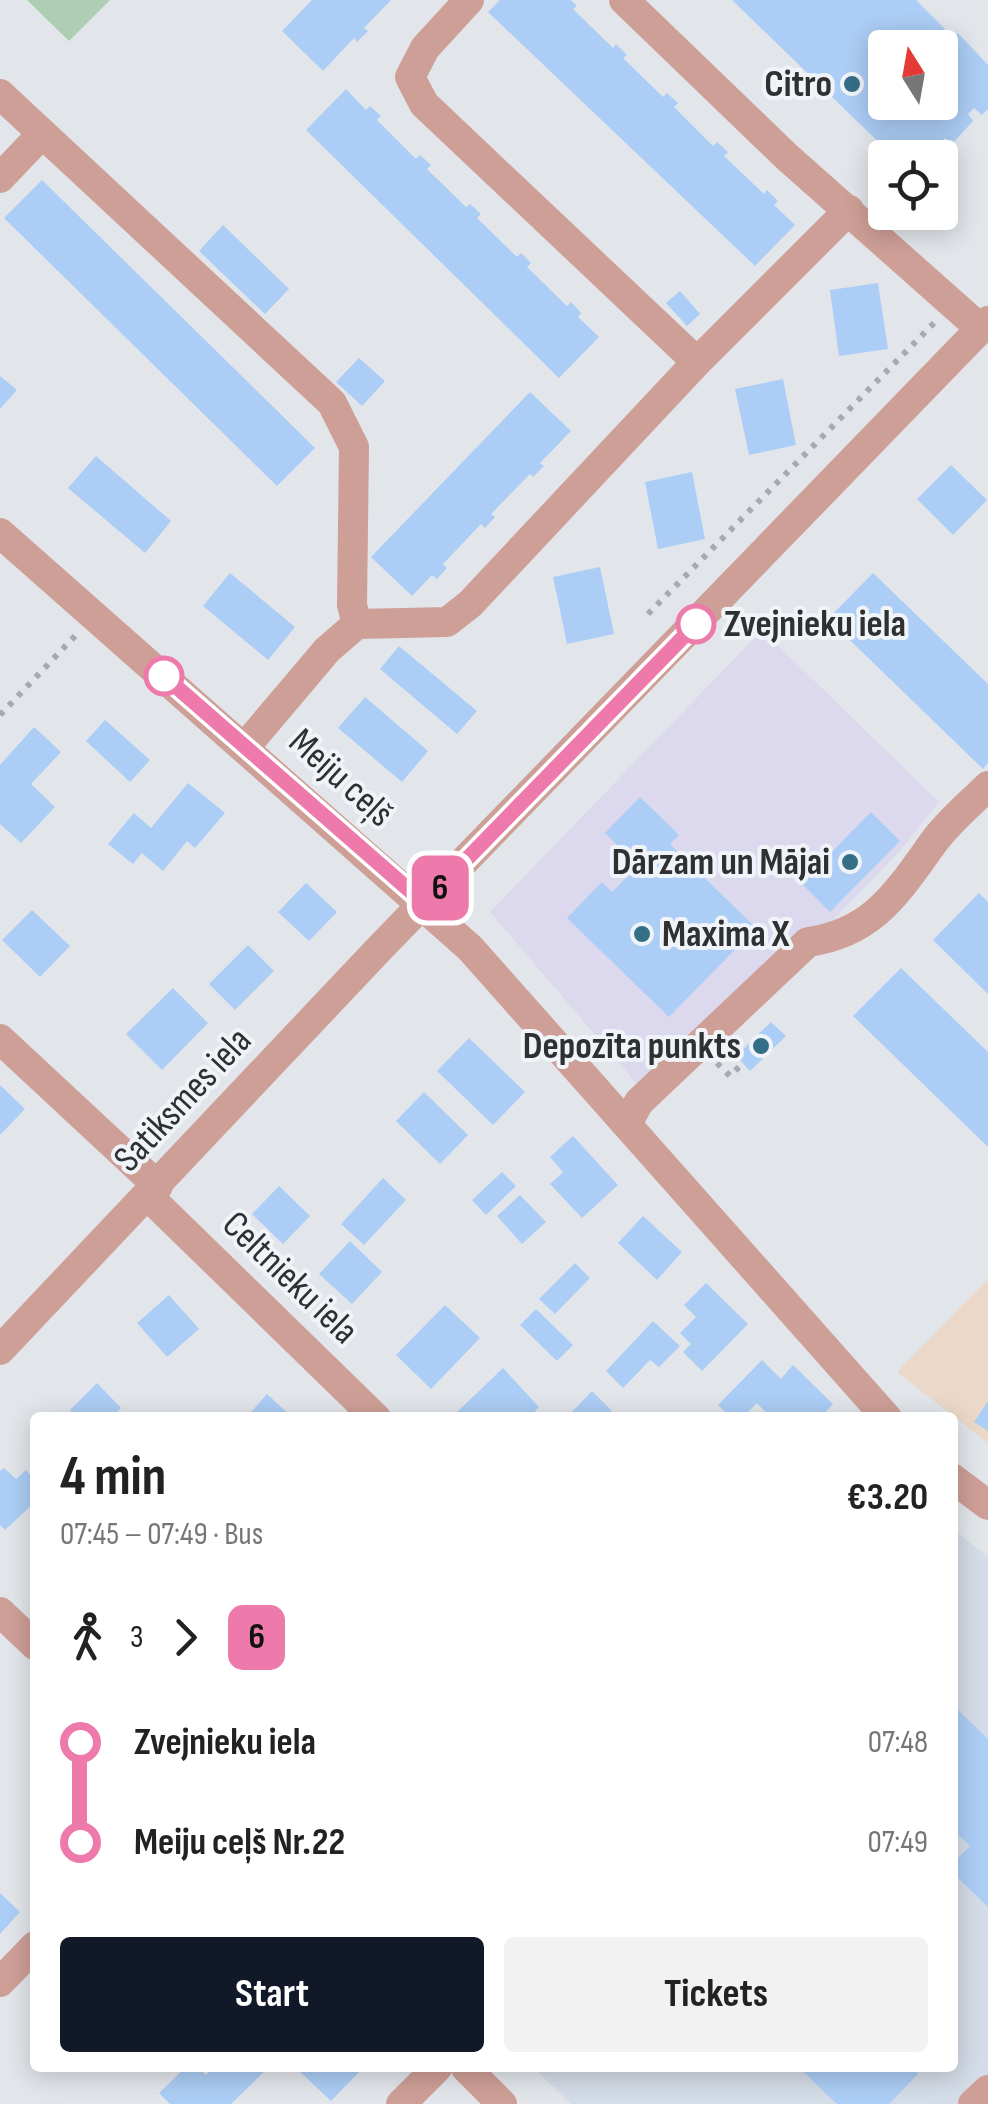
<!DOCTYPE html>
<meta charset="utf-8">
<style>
:root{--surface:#fff;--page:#f2f2f2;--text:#222;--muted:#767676;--accent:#111827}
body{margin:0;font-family:"Sofia Sans Condensed",sans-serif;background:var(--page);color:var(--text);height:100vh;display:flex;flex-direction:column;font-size:38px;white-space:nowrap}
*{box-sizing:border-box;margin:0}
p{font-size:32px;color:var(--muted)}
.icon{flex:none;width:55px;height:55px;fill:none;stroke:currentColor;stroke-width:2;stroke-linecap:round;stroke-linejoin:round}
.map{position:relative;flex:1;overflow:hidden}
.drawer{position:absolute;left:30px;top:1412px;width:928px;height:660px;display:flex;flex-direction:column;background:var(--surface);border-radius:10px;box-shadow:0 5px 25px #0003}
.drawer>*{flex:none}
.badge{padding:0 20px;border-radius:15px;font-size:35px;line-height:65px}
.needle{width:65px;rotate:349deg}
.tools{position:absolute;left:868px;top:30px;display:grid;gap:20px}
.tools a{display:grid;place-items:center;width:90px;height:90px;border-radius:10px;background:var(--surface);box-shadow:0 5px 25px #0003;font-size:50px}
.map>.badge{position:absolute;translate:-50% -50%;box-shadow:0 0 0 5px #fff}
.legs{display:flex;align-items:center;gap:15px;height:110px;padding:0 30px;font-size:32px}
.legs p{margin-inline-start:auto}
.overview{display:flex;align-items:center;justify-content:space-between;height:170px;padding:0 30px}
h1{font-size:55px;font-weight:700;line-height:75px}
.button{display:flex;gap:20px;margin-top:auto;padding:20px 30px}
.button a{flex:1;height:115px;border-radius:10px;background:var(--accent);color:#fff;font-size:40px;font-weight:700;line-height:115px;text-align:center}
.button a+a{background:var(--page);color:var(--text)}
ul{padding:0 30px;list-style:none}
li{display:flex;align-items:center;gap:35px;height:100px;font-size:38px}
li i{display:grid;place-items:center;width:15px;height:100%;margin:0 12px;background:currentColor}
li i::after{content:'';width:25px;height:25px;margin:-12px;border:8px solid;border-radius:50%;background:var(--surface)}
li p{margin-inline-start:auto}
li:first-child i{background:linear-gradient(#0000 50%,currentColor 0)}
li:last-child i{background:linear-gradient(currentColor 50%,#0000 0)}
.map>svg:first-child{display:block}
.commercial{fill:#dcd9ef}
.industrial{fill:#ebd8c8}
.built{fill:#d4dce7}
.green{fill:#aeceb3}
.building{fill:#accdf5;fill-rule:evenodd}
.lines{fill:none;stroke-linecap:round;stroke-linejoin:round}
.path{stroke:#a6a9ad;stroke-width:6;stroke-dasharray:5 8;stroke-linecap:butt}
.minor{stroke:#ce9f97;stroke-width:30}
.line-1-casing{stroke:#fff;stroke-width:22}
.line-1{stroke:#ed7aaa;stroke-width:15}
.poi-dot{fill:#346f87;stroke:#f0f4f9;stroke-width:4}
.stop-1-dot{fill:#fff;stroke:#ed7aaa;stroke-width:5}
.labels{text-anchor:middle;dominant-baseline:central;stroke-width:8;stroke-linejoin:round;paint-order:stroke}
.poi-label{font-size:38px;font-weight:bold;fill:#2f3032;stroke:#f0f4f9;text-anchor:end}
.stop-label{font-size:38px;font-weight:bold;fill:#2f3032;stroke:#f0f4f9;text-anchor:start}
.street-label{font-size:38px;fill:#2f3032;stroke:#f0f4f9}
</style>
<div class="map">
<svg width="988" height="2104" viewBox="0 0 988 2104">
<rect width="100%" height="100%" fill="#e2e6eb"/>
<path class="commercial" d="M762 630 939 802 900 851 654 1104 490 912Z"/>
<path class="industrial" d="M988 1279V1443L897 1372Z"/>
<path class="built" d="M953 1529 988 1557V2104H571L534 2068H952Z"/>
<path class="green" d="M27 0H110L69 41Z"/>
<path class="building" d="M312 0H391L364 28 368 31 357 42 354 38 323 71 282 31Z
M500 0H571L577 6 573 9 613 48 616 44 627 55 623 58 663 97 667 93 678 103 674 107 713 146 717 142 728 152 724 156 764 194 767 190 778 201 774 205 795 225 755 266 488 12Z
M732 0H916L945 29 940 35 948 44 958 33 988 65V109L982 115 974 108 968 114 973 121 952 144 945 138 926 158H895ZM885 48H940V102H885Z
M346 89 366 110 370 106 381 116 377 120 416 159 420 155 431 165 427 169 466 207 470 204 481 214 477 218 517 257 521 253 531 263 527 267 567 306 571 302 581 313 578 317 599 337 559 378 306 130Z
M42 180 315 448 277 486 4 218Z
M223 225 289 289 265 314 199 251Z
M878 283 888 349 839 356 830 290Z
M680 291 700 314 687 326 666 303Z
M359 358 385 381 362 406 336 382Z
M0 376 17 390 0 409Z
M783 379 796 445 749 455 735 389Z
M530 392 571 431 540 463 544 466 533 477 530 474 491 514 495 517 485 528 481 524 443 564 447 568 437 579 432 575 412 596 371 557Z
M96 456 171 521 145 553 68 488Z
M951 465 987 500 953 535 917 499Z
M692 472 705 539 658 549 645 482Z
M600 567 614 634 567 644 553 577Z
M230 573 295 627 268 660 203 606Z
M873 573 988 684V763L983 769 828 619Z
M399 646 477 711 457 734 380 669Z
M365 697 428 751 402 782 338 728Z
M105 720 150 760 130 782 86 741Z
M34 727 61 752 31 784 55 807 21 843 0 824V765Z
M188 783 225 813 195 848 187 841 163 871 142 853 133 864 108 844 134 813 151 828Z
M640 797 679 835 670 844 756 928 669 1017 567 918 602 882 612 892 638 866 605 833Z
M871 812 900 841 830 912 801 883Z
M306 883 337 912 309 941 278 912Z
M979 893 988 902V994L933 940Z
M32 910 70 946 40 977 2 940Z
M248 945 274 971 235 1010 209 984Z
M901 968 988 1052V1147L853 1016Z
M173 988 208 1023 162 1070 126 1034Z
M771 1022 786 1036 750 1071 736 1056Z
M469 1038 525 1092 493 1125 437 1071Z
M0 1085 25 1109 0 1135Z
M424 1092 468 1135 440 1164 396 1121Z
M573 1136 618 1185 582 1218 550 1184 563 1172 550 1157Z
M502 1172 516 1186 486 1215 472 1200Z
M383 1178 406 1200 364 1245 341 1224Z
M279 1186 310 1216 283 1244 252 1214Z
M520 1195 546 1222 522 1244 497 1216Z
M643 1216 682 1252 657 1280 618 1243Z
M350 1241 382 1272 352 1304 319 1274Z
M575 1263 590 1278 555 1314 539 1299Z
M706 1283 748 1324 702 1371 683 1352 691 1344 680 1333 696 1317 684 1305Z
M169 1295 199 1329 167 1357 137 1323Z
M445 1305 480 1338 431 1389 396 1355Z
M536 1309 573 1345 557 1361 520 1325Z
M653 1321 680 1346 659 1367 650 1360 623 1388 606 1371Z
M762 1360 781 1379 793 1365 833 1404 820 1418H771L757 1403 742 1418H731L718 1405Z
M503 1368 539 1407 529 1418H462L457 1412Z
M97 1383 121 1408 111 1418H77L70 1410Z
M592 1391 612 1411 606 1418H566Z
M267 1394 293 1418H246Z
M988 1401V1431L974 1422Z
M4 1468 16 1479 26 1470 35 1480V1502L5 1530 0 1525V1471Z
M952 1704 988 1739V1907L952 1872V1864L970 1846 952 1829Z
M0 1893 20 1912 0 1934Z
M185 2068H198L206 2075 213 2068H268L231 2104H170L159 2093Z
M296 2068H363L331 2101Z
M799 2068H911L918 2074 889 2104H837Z"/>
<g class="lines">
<path class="path" d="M648 614 934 323
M0 715 75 636
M717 1063 730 1076 743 1063"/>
<path class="minor" d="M469 0 425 48 410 77 424 104 697 362
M624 0 787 157 981 329
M0 94 332 403 354 447 352 605 357 624 327 650 245 747
M0 178 41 135
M0 533 470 948 887 1418
M357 624 447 622 470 604 697 362 849 210
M0 1039 158 1186
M628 1122 639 1102 808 942C873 933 897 893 933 843 948 822 970 804 988 786
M148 1196 376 1418
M0 1350 379 949 988 321
M952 1478 988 1505
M0 1612 35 1645
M0 1982 35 1946
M466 2068 502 2104
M401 2104 437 2068
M973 2104 988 2090"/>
</g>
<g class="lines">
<defs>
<path id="line-1" d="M164 676 424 903 696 624"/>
</defs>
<use href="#line-1" class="line-1-casing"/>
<use href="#line-1" class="line-1"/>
</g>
<g class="poi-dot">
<circle cx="852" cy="84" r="10"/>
<circle cx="850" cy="862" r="10"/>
<circle cx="642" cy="934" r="10"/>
<circle cx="761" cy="1046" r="10"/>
</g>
<g class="stop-1-dot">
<circle cx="696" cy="624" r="18"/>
<circle cx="164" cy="676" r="18"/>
</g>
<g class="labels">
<g class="poi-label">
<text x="832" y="84">Citro</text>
<text x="830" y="862">Dārzam un Mājai</text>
<text x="662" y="934" text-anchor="start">Maxima X</text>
<text x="741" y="1046">Depozīta punkts</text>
</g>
<g class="stop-label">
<text x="724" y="624">Zvejnieku iela</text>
</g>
<g class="street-label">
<text transform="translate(341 778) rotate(42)">Meiju ceļš</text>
<text transform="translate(183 1100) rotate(-47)">Satiksmes iela</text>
<text transform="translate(290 1278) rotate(44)">Celtnieku iela</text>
</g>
</g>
</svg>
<div class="tools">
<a><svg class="needle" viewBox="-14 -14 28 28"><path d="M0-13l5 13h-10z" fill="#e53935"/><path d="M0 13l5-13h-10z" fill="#767676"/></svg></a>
<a><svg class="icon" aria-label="locate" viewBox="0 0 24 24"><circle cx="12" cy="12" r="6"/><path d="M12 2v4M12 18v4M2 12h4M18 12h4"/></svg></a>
</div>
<b class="badge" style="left:440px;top:888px;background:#ed7aaa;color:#111">6</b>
<section class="drawer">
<div class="overview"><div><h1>4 min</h1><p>07:45 – 07:49 · Bus</p></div><b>€3.20</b></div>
<div class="legs"><svg class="icon" aria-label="walk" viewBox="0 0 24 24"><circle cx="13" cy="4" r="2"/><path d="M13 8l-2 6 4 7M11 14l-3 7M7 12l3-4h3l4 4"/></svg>3<svg class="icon" aria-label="forward" viewBox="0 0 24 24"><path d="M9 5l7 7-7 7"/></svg><b class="badge" style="background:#ed7aaa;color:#111">6</b></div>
<ul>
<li><i style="color:#ed7aaa"></i><b>Zvejnieku iela</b><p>07:48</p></li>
<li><i style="color:#ed7aaa"></i><b>Meiju ceļš Nr.22</b><p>07:49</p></li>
</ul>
<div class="button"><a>Start</a><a>Tickets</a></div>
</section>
</div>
